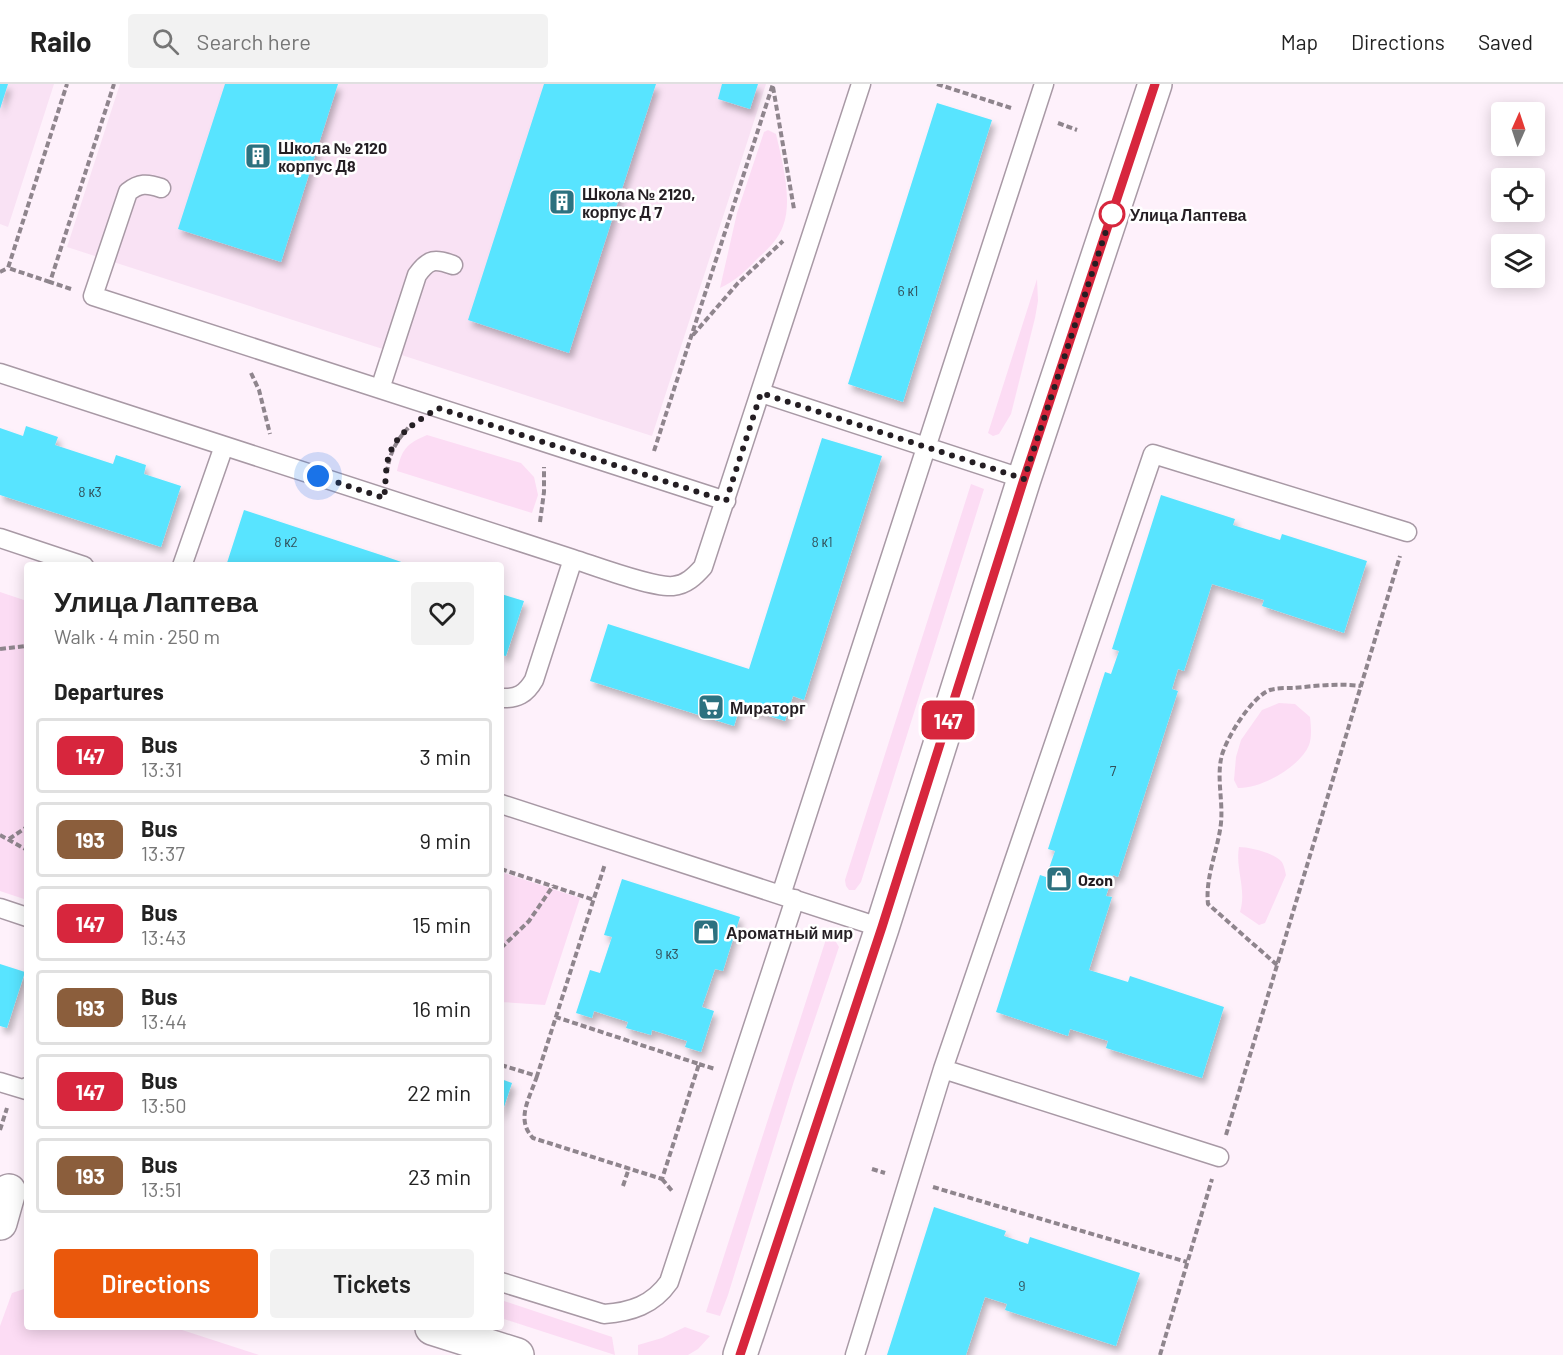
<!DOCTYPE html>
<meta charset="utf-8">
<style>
:root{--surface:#fff;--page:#f2f2f2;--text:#222;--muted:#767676;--line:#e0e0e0;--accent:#ea580c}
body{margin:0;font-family:Barlow,sans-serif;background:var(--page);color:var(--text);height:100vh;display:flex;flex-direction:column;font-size:22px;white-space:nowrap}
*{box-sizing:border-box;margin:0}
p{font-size:20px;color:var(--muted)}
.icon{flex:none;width:33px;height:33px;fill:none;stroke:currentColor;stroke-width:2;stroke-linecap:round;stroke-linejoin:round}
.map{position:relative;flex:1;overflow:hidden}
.details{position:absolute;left:24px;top:478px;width:480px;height:768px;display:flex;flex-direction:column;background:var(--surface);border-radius:6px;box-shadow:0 3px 15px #0003}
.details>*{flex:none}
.badge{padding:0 12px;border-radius:9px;font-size:21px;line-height:39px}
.needle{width:39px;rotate:3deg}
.controls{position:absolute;left:1491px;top:18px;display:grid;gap:12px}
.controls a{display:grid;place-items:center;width:54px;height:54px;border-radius:6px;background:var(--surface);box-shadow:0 3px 15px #0003;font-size:30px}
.you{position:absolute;width:30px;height:30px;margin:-15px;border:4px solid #fff;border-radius:50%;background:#1a73e8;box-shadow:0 0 0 9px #1a73e833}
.map>.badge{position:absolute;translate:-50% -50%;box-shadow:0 0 0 3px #fff}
h2{padding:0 30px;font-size:22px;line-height:54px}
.round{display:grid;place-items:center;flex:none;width:63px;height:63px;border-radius:6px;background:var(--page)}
.overview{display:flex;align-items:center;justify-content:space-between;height:102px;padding:0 30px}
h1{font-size:28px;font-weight:600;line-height:45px}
.button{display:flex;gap:12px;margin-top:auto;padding:12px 30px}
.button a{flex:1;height:69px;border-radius:6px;background:var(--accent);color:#fff;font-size:24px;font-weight:600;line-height:69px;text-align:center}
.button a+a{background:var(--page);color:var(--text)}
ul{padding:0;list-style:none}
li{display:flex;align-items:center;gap:18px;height:75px;margin:0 12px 9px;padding:0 18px;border:3px solid var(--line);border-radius:6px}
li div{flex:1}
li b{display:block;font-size:22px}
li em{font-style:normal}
li .badge{min-width:66px;font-weight:700;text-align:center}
header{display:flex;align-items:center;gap:36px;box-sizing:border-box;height:84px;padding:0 30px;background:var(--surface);border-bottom:2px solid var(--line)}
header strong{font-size:28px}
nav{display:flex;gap:33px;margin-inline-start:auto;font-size:21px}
.search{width:420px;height:54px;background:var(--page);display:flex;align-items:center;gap:15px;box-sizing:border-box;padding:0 21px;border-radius:6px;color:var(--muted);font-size:22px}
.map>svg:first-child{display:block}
.built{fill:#f9e2f4}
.green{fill:#fcdcf4}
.building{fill:#58e4ff;filter:url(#shadow)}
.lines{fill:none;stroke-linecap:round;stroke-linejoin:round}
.lane-casing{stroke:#a899a5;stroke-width:21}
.street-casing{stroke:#a899a5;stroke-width:36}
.path{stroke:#8f858d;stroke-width:4;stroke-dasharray:6 3;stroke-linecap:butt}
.lane{stroke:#fff;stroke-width:18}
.street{stroke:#fff;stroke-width:33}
.line-casing{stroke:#fff;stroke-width:14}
.line{stroke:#d7263d;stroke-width:9}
.walk{stroke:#241e23;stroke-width:6;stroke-dasharray:0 10.8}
.stop-dot{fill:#fff;stroke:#d7263d;stroke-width:3}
.labels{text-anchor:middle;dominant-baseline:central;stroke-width:5;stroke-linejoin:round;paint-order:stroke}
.number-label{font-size:14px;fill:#31505a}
.poi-label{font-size:16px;font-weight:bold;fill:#241e23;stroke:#fff;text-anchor:start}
.stop-label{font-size:16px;font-weight:bold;fill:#241e23;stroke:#fff;text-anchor:start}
</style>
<header>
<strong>Railo</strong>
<div class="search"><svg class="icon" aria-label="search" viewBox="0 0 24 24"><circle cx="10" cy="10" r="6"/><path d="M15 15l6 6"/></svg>Search here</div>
<nav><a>Map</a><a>Directions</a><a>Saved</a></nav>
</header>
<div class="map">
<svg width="1563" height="1271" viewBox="0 0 1563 1271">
<defs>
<filter id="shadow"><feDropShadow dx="3.5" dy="6" stdDeviation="3" flood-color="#0004"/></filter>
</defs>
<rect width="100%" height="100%" fill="#fef1fb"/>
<path class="built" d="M0 0H54L8 143 0 140Z
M120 0H766L652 352 67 163Z"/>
<path class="green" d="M768 46 776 50C782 76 793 117 783 142 778 156 767 166 757 175 746 187 735 197 720 204L737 129 764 48Z
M1037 195 1038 217 1035 234 1011 330 999 350 993 352 988 349Z
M427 351 521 379 534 393 538 411 532 429 397 387C402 365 406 360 427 351Z
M971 400 984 405 861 798 855 806H849L846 802 845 796Z
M0 508 27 517V816L0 807Z
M1279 619 1295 620 1310 633C1311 642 1312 653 1309 661 1300 683 1261 705 1238 704L1234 696 1236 673 1241 656 1262 626Z
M1239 763C1249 763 1274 769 1281 777 1284 780 1285 787 1286 791L1265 839 1259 841 1240 828C1247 805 1235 785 1239 763Z
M501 788 580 814 545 921 501 918Z
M827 852 833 853 839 863 794 997 728 1211 720 1232 706 1228Z
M27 1204V1244H176L259 1271H0V1242L12 1209Z
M501 1216 612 1253 615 1271 501 1234Z
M685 1243 710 1252 698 1265 688 1271H638V1261L662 1254Z"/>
<path class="building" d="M0 0H8L0 25Z
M225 0H338L281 178 178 145Z
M544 0H656L569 269 468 236Z
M722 0H758L750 25 718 15Z
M937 19 992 36 903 318 848 300Z
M26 342 58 353 55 361 113 380 116 371 146 381 144 390 181 402 161 463 0 411V344L23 352Z
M822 354 882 372 804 616 793 612 785 637 740 623 734 642 590 597 608 540 749 585Z
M1161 411 1235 435 1233 441 1280 456 1282 450 1367 477 1344 549 1262 522 1264 516 1212 500 1184 587 1178 585 1172 605 1178 607 1118 793 1113 791 1106 812 1112 813 1089 886 1128 898 1130 892 1224 923 1202 994 1106 964 1108 957 1070 945 1068 952 996 928 1040 791 1046 793 1055 767 1048 765 1105 588 1111 590 1119 567 1112 565Z
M244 426 384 472 413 482H226Z
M501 510 524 517 506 572 501 571Z
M622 795 740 833 723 887 715 885 702 923 714 927 701 968 685 963 687 957 652 946 651 951 626 944 628 938 594 927 592 934 576 929 590 886 600 889 612 853 604 851Z
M0 880 25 888 7 944 0 942Z
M501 995 512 999 501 1032Z
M934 1123 1006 1147 1004 1152 1028 1160 1030 1153 1140 1189 1116 1262 1005 1226 1007 1220 985 1213 966 1271H887Z"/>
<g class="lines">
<defs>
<path id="lane" d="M161 104C147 99 139 99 128 108L93 212 726 417
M0 289 573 475
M380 305 417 191C429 174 435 175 453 181
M761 309 1024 395
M0 454 84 482
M182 482 224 362
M501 614C517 615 526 610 534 596L573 475C595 482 653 504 673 502 686 501 695 492 703 483L861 0
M501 720 882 844
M781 811 1044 0
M0 824 27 833
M943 985 1219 1073
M0 998 26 1006 27 1003
M501 1198 604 1230C631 1228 653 1221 669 1198L795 815
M855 1271 943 985 1153 370 1407 448"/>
<path id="street" d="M0 1139 9 1107
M432 1244 517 1271
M740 1271 882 844 1024 395 1155 0"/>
</defs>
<use href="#lane" class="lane-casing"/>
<use href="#street" class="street-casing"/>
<path class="path" d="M937 0 1011 24
M773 3 794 125
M1058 39 1077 46
M0 188 8 184
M50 198 8 184 67 0
M71 205 50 198 114 0
M693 251 738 199 783 157
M251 289 259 306 270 350
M654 367 773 0
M387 389C389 369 397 355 411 341
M540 438 544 408V383
M0 565 27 562
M0 751 27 766
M9 755 27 743
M501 785 594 816
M501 864 529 837 553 802
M1277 881 1208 820C1205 793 1218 766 1221 739 1223 717 1217 696 1221 675 1224 657 1252 612 1270 606 1276 604 1286 604 1293 604 1315 602 1338 599 1361 602
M699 980 715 985
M501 981 537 992 605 780
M537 992C530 1014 515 1035 533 1054L662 1095 699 980 556 933
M0 1046 7 1024
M1226 1051 1400 472
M872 1085 885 1089
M662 1095 673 1108
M623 1102 629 1084
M933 1103 1187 1178
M1160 1271 1212 1095"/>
<use href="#lane" class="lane"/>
<use href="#street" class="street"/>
</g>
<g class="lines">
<defs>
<path id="line" d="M740 1271 882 843 1024 395 1155 0"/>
</defs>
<use href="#line" class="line-casing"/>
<use href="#line" class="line"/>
<path class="walk" d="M318 392 384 414C386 401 385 387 388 375 395 349 418 337 438 324L726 417 761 309 1024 395 1113 126 1112 130"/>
</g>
<defs>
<symbol id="building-square" viewBox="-11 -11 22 22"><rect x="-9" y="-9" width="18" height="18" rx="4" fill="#2c717f" stroke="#fff"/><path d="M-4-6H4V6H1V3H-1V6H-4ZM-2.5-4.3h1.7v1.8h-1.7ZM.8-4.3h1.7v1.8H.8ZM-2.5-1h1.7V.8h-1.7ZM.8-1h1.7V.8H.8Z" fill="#fff"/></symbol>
<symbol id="supermarket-square" viewBox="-11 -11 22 22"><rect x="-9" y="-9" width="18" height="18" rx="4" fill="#2c717f" stroke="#fff"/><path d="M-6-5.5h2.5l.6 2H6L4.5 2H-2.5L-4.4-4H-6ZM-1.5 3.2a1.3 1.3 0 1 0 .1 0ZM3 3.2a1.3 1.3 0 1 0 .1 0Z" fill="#fff"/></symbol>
<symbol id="shop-square" viewBox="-11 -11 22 22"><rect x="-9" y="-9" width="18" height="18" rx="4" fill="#2c717f" stroke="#fff"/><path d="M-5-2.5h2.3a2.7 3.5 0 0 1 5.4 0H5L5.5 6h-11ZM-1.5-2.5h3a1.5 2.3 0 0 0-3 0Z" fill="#fff"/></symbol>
</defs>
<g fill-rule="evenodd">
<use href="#building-square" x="243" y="57" width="30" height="30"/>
<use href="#building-square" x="547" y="103" width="30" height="30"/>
<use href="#supermarket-square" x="696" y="608" width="30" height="30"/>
<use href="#shop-square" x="1044" y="780" width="30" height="30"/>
<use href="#shop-square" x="691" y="833" width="30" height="30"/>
</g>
<circle class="stop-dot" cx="1112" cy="130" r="12"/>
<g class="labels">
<g class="number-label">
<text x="908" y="206">6 к1</text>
<text x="90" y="407">8 к3</text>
<text x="286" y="457">8 к2</text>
<text x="822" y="457">8 к1</text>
<text x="1113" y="686">7</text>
<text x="667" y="869">9 к3</text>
<text x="1022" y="1201">9</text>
</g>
<g class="poi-label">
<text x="278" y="63">Школа № 2120<tspan x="278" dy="18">корпус Д8</tspan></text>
<text x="582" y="109">Школа № 2120,<tspan x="582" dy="18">корпус Д 7</tspan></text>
<text x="730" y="623">Мираторг</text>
<text x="1078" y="795">Ozon</text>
<text x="726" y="848">Ароматный мир</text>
</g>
<g class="stop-label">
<text x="1130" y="130">Улица Лаптева</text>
</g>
</g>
</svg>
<div class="controls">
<a><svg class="needle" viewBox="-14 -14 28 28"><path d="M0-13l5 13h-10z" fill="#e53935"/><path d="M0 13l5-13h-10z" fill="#767676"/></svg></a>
<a><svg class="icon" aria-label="locate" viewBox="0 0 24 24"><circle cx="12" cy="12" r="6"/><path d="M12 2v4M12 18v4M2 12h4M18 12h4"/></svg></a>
<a><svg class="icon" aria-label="layers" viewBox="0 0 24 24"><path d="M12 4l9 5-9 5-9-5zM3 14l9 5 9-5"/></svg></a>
</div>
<div class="you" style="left:318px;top:392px"></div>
<b class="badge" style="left:948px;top:636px;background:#d7263d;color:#fff">147</b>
<section class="details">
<div class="overview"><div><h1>Улица Лаптева</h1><p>Walk · 4 min · 250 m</p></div><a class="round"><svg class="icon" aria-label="heart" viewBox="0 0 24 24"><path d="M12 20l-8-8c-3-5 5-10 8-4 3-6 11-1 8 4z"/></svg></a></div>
<h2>Departures</h2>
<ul>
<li><span class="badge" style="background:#d7263d;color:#fff">147</span><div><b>Bus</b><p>13:31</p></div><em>3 min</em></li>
<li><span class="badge" style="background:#8b5e3c;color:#fff">193</span><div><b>Bus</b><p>13:37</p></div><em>9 min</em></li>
<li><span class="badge" style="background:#d7263d;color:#fff">147</span><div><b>Bus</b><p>13:43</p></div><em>15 min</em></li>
<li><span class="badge" style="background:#8b5e3c;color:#fff">193</span><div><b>Bus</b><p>13:44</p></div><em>16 min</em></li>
<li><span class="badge" style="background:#d7263d;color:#fff">147</span><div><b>Bus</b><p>13:50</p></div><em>22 min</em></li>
<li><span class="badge" style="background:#8b5e3c;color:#fff">193</span><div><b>Bus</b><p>13:51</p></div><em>23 min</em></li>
</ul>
<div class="button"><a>Directions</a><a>Tickets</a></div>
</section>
</div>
